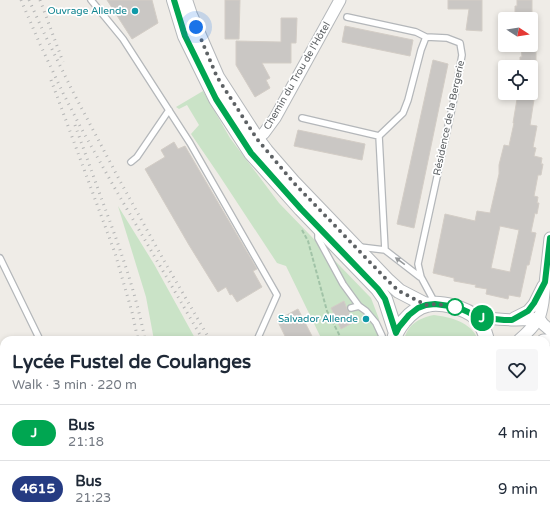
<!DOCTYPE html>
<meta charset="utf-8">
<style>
:root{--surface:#fff;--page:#f6f6f7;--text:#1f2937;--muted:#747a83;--line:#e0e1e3}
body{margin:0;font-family:"Varela Round",sans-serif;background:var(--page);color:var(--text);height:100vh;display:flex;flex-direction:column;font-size:15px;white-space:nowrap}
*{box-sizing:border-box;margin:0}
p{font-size:13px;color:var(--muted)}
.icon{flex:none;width:22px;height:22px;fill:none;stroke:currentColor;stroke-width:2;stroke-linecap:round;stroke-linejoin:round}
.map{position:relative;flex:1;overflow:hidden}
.side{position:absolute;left:0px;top:336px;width:550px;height:188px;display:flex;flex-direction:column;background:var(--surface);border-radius:12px 12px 0 0;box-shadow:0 2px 6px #0003}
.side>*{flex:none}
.badge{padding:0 8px;border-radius:13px;font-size:14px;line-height:26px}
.needle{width:26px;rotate:102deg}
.tools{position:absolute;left:498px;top:12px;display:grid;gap:8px}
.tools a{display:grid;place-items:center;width:40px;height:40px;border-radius:4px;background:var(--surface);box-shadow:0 2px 6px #0003;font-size:20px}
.you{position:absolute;width:20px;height:20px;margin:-10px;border:3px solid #fff;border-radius:50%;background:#1a73e8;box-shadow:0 0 0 6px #1a73e833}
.map>.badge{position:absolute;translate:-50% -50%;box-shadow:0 0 0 2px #fff}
.round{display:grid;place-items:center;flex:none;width:42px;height:42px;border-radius:4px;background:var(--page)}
.headline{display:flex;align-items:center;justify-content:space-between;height:68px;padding:0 12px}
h1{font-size:19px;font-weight:700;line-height:30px}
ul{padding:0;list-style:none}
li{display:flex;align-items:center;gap:12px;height:56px;padding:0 12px;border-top:1px solid var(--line)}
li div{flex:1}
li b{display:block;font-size:15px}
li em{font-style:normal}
li .badge{min-width:44px;font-weight:700;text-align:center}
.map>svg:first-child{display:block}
.education{fill:#dedbd5}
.green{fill:#cae3c7}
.building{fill:#cac7c4;stroke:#d3cdc6;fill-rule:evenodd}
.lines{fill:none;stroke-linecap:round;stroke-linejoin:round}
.service-casing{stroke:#b4b7ba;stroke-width:8}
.minor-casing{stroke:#b4b7ba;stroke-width:13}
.tertiary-casing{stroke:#b4b7ba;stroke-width:16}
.path{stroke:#a1c3a7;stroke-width:2;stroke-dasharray:4 2;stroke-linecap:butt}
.service{stroke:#fff;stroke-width:5.5}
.minor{stroke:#fff;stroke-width:11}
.tertiary{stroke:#fff;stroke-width:14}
.rail{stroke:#b4b5b5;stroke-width:3;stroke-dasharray:1 5;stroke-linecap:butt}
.oneway{fill:#96999b}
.line-casing{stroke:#fff;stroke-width:9}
.line{stroke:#00a651;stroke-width:6}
.walk{stroke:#5e6265;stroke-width:4;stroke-dasharray:0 7.2}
.culture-dot{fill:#0f9aa8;stroke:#fff;stroke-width:1.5}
.stop-dot{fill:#fff;stroke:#00a651;stroke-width:2}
.labels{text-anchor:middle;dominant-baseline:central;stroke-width:3.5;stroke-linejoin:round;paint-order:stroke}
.culture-label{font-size:10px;fill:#0d838f;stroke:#fff;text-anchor:end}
.street-label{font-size:10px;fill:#5e6265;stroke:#fff}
</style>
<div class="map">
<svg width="550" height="524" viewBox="0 0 550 524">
<rect width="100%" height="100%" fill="#efece7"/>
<path class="education" d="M546 352 550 353V524H536L534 520H546Z"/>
<path class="green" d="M203 91 230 138 279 203 371 298 379 319 378 340H322L286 266 277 263 219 175 191 134 199 125 187 105 179 109 176 107Z
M118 206 154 264 196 340H154L146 297Z
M434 315C450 317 472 322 478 340H404C408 324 419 318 434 315Z"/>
<path class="building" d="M107 0H152L158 23 132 39Z
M225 0H240L239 39H225Z
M448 0H482V31L466 30 469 9H448Z
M517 0H532V19H515V6H517Z
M281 18H297L296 43H291V63H262L270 78 266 80 270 88 255 97 236 65V41L281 42Z
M345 26 413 40 410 56 342 42Z
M521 45H536V67H520V57H522Z
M433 60 448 64 414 228 397 224Z
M518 93H535L530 125 537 126 533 147 536 148 534 156 542 158 541 164H543L541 175H538L534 196 538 197 537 203H539L537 214 535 213 531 232 536 233 529 265H527L520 297 509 295 508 299 486 294 487 289 475 287 476 285 454 281V278L433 273 445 214 475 221 477 211 490 213 499 174V165L504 145 509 146 514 123H513ZM500 226 519 230 510 272 491 268Z
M298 130 365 144 362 160 294 146Z
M174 142 178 149 185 146 257 269 253 271 262 287 237 302 232 294 230 295 226 287 218 292 189 245 145 169 165 157 161 150Z
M344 301 347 309 354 322 341 329 331 308Z
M298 309 314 340H287L277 320Z"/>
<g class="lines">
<defs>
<path id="service" d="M91 0 123 39 190 143 277 295 257 340
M347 17 416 32 426 37 447 38 460 43 462 55 454 99 418 264 421 277 435 303
M302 118 379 136 385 250
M379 136 403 113 408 100 421 50 426 37
M131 162 137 157 169 110
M318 231V238L343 284 359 306 366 311 376 323 382 336
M360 247 385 250 420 277
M0 258 40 340
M351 308 359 306
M0 397 4 402
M92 520 95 524
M143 520 146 524
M193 520 196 524
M377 520 380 524"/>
<path id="minor" d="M252 143 264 133 275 118 340 0
M476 317C497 319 518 322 539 318
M514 318 528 311 534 304 543 286
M539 318 543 324 550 330
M519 340C526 334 534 326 539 318 541 313 542 308 543 302L550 238
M543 340H550
M0 513 4 518"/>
<path id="tertiary" d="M174 0 185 36 216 99 251 153 301 209 378 289 385 299 396 333
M185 0 190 15 217 77 257 139 266 151 293 182 388 281 399 291 426 305
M394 340C395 332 400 326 404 321 410 314 418 307 427 305 439 301 467 308 476 318 482 324 485 332 487 340
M518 520 520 524
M177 524 185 520"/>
</defs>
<use href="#service" class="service-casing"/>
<use href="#minor" class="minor-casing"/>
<use href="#tertiary" class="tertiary-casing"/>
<path class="path" d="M302 230 308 241 327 311 342 340
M435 520 437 524
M497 520 498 524"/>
<use href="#service" class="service"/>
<use href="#minor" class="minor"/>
<use href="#tertiary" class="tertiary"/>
<path class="rail" d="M21 0 39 42 63 93 81 128 113 185 203 340
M29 0 44 33 72 90 120 181 163 259 210 340
M40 0 63 62
M51 80 115 253 132 312 138 340
M75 125C84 150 93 175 102 200 119 246 136 292 145 340
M0 359 4 364
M0 370 4 376
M0 415 4 420
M0 432 4 437
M0 444 4 449
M0 462 4 468
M40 520 43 524
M58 520 61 524
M68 520 71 524
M81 520 84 524
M111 520 114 524
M120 520 123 524
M323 520 326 524
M331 520 334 524
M143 524 144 520
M150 524 151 520"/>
</g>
<defs><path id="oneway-solid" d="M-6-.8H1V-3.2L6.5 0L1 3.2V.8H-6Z"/></defs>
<use class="oneway" href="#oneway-solid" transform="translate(400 261) rotate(-144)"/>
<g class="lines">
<defs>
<path id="line" d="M174 0 185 36 216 99 251 153 301 209 378 289 385 299 396 333 399 327 409 315 418 308 426 305 435 304 457 307 468 312 476 317 504 320H512L528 311 534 303 545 282 550 238"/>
</defs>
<use href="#line" class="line-casing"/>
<use href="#line" class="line"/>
<path class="walk" d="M196 27 217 77 257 139 293 182 388 281 399 291 426 305 435 304 457 307H455"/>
</g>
<g class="culture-dot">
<circle cx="135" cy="11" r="4"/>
<circle cx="366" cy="319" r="4"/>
</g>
<circle class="stop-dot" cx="455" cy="307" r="8"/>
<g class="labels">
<g class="culture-label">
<text x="127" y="11">Ouvrage Allende</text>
<text x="358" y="319">Salvador Allende</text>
</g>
<g class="street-label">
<text transform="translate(297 76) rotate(-60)">Chemin du Trou de l'Hôtel</text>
<text transform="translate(449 118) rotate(-78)">Résidence de la Bergerie</text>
</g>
</g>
</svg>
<div class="tools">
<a><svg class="needle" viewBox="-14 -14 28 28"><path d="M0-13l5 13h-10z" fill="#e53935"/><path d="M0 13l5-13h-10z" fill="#747a83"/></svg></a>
<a><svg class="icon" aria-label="locate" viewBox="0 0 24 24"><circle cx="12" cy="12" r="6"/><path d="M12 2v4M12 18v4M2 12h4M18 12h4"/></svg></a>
</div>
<div class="you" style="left:196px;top:27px"></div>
<b class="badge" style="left:482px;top:318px;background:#00a651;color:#fff">J</b>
<section class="side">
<div class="headline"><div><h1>Lycée Fustel de Coulanges</h1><p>Walk · 3 min · 220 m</p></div><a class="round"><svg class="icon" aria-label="heart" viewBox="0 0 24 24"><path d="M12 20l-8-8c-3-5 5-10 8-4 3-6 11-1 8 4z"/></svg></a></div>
<ul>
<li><span class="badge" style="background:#00a651;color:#fff">J</span><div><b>Bus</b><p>21:18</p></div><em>4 min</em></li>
<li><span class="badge" style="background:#253b82;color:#fff">4615</span><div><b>Bus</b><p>21:23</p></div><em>9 min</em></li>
</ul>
</section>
</div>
